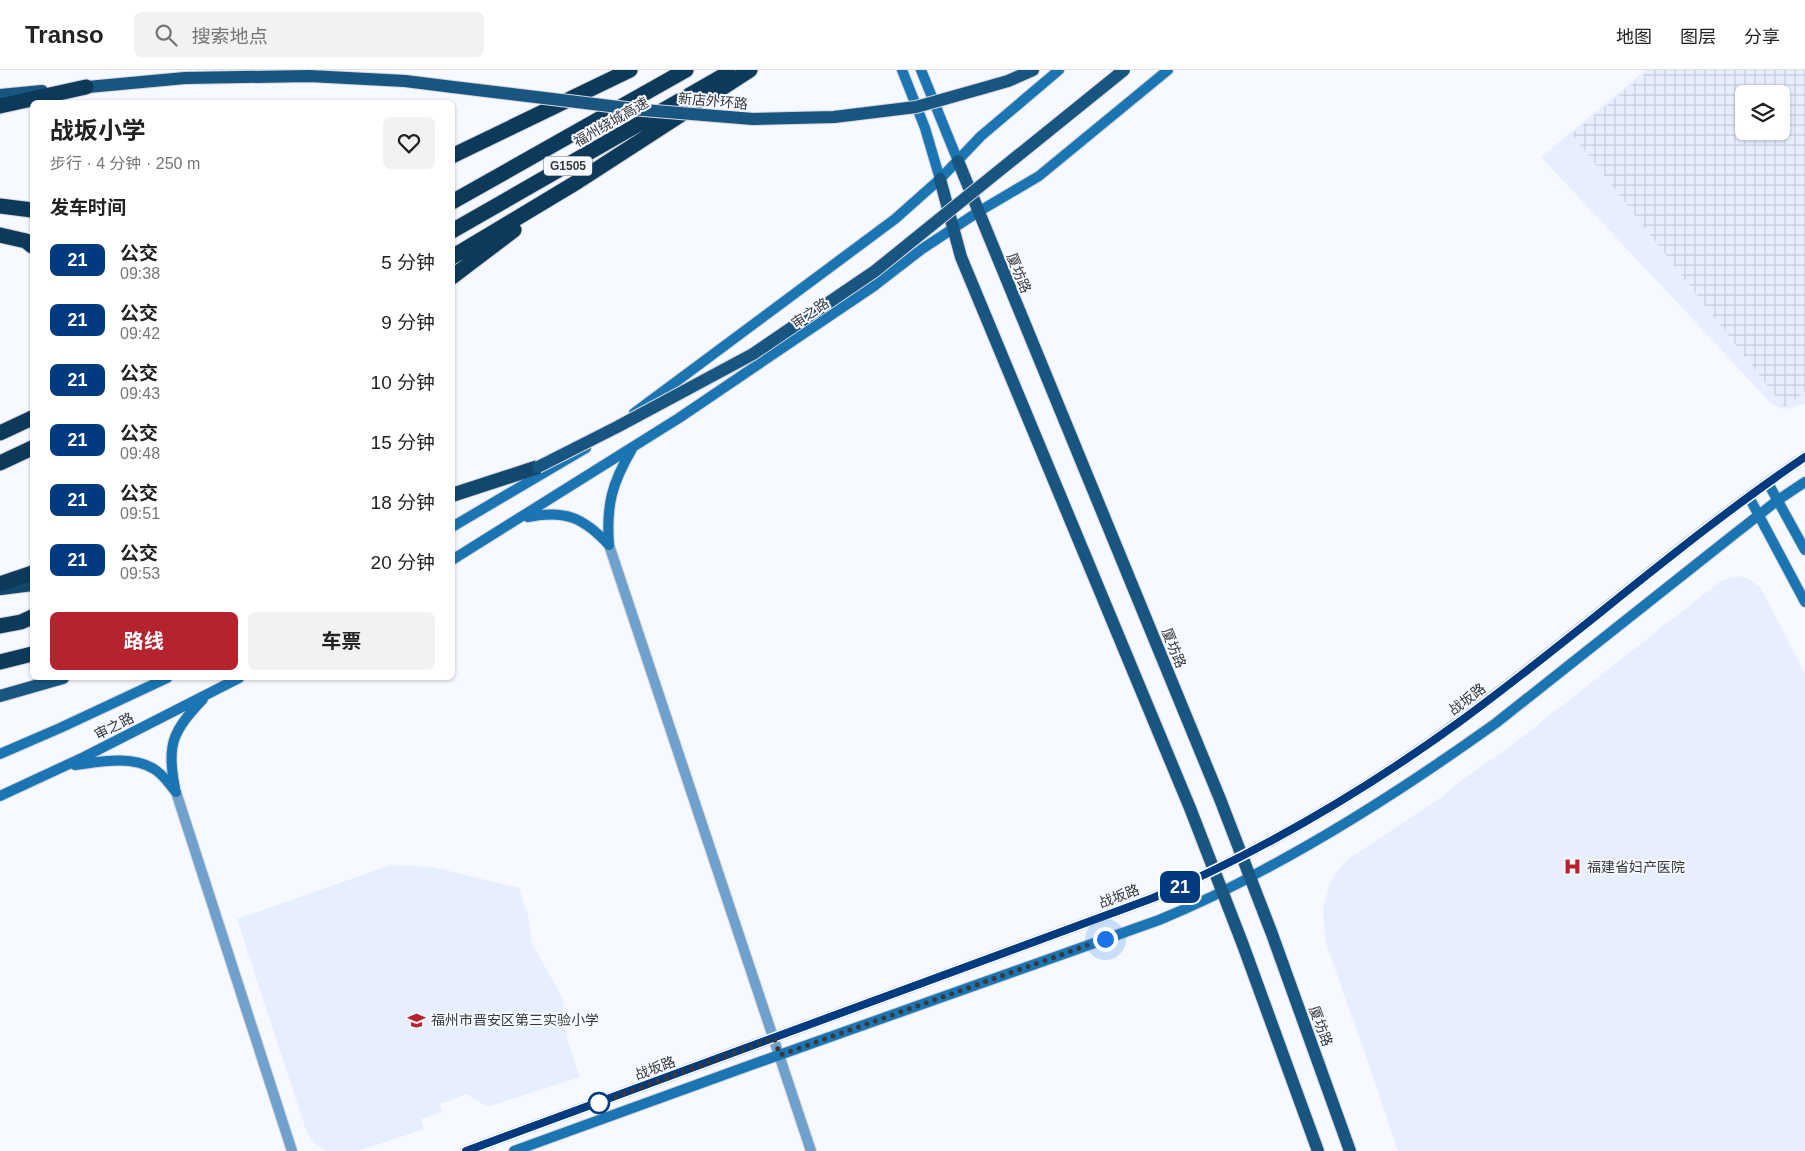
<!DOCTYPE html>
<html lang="zh">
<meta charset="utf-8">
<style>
:root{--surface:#fff;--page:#f2f2f2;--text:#222;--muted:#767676;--line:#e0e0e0;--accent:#b5242e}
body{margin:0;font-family:Arial,"Noto Sans SC",sans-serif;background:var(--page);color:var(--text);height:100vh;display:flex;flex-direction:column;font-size:19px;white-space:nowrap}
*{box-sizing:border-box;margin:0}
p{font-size:16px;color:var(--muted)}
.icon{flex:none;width:28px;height:28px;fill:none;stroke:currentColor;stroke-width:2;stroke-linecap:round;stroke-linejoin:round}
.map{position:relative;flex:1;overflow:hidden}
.panel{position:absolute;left:30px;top:30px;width:425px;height:580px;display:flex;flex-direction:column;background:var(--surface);border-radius:8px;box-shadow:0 1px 4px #0004}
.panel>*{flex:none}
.badge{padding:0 10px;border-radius:8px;font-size:18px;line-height:32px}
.tools{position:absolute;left:1735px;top:15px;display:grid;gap:10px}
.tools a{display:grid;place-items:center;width:55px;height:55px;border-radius:8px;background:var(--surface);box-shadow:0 1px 4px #0004;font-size:25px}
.you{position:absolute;width:25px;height:25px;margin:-12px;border:4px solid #fff;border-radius:50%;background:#1a73e8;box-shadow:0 0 0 8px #1a73e833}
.map>.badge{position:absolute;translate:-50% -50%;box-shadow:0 0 0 2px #fff}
h2{padding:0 20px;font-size:19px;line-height:45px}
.round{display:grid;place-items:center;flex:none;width:52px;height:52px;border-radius:8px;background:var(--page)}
.headline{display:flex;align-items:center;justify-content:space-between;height:85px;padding:0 20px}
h1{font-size:24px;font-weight:700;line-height:38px}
.primary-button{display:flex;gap:10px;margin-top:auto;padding:10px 20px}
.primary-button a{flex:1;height:58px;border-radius:8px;background:var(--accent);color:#fff;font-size:20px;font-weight:700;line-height:58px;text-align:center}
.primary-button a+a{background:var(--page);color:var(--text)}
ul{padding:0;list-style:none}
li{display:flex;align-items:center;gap:15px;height:60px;padding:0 20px}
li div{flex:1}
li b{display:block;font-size:19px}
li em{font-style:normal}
li .badge{min-width:55px;font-weight:700;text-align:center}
header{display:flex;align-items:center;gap:30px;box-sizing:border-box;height:70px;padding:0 25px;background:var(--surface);border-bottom:1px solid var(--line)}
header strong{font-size:24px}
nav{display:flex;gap:28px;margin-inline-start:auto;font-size:18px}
.search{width:350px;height:45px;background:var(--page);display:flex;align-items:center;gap:12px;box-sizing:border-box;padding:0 18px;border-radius:8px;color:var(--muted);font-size:19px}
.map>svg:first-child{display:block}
.built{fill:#e7eefe;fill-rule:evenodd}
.industrial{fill:url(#industrial-grid);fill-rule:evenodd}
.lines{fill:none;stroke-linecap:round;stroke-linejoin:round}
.tertiary-casing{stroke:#d4d6dc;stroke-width:12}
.secondary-casing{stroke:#d4d6dc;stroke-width:12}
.primary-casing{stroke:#d4d6dc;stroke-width:14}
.trunk-casing{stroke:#d4d6dc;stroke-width:16}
.motorway-casing{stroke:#d4d6dc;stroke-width:17}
.tertiary{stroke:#6fa1cc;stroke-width:10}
.secondary{stroke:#1b75b2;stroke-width:10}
.primary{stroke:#185580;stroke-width:12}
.trunk{stroke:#12486d;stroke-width:14}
.motorway{stroke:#0d3a5a;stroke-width:15}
.primary-bridge-casing{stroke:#d4d6dc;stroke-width:14;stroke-linecap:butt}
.primary-bridge{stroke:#185580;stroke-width:12}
.line-casing{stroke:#fff;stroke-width:11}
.line{stroke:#003b80;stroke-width:8}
.walk{stroke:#38393d;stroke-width:5;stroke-dasharray:0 9}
.stop-dot{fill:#fff;stroke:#003b80;stroke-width:2.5}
.labels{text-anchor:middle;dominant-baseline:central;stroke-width:4;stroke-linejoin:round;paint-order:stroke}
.shield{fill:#f6f9ff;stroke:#717377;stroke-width:1}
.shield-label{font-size:12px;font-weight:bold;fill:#38393d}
.street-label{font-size:14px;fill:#38393d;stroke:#f6f9ff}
.poi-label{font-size:14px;fill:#38393d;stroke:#f6f9ff;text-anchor:start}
</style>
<header>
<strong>Transo</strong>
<div class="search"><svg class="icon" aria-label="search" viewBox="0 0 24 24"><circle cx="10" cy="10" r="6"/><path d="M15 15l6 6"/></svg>搜索地点</div>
<nav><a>地图</a><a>图层</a><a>分享</a></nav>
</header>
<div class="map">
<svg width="1805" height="1081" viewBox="0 0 1805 1081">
<defs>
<pattern id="industrial-grid" width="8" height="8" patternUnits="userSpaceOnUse" patternTransform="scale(1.25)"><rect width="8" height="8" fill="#e7eefe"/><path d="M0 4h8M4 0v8" fill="none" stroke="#c7cddb"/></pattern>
</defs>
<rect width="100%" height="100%" fill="#f6f9ff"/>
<path class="built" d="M1646 0H1805V333L1803 334 1786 339 1780 338 1770 332 1541 87ZM1744 24H1781V61H1744Z
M1741 506 1749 509 1761 518 1805 604V1081H1398L1374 1009 1326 873 1323 839 1329 816 1335 804 1347 790 1443 726 1466 707 1512 675 1722 510Z
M391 795 433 797 519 818 529 849 531 872 562 927 568 972 580 1007 487 1037 467 1024 440 1034 442 1042 421 1049 424 1059 358 1081H325L313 1071 307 1063 237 849Z"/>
<path class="industrial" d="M1650 0H1805V322L1784 337 1572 64ZM1744 24H1781V61H1744Z"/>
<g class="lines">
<defs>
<path id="tertiary" d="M609 475 811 1081
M176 722 292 1081"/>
<path id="secondary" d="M902 0 925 58 940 109
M921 0 958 91
M634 343 895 149 940 109 981 66 1059 0
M1768 413 1805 480
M1749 427 1805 532
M528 447C565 440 583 447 609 475
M452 457 586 378
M609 475C606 435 612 413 632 379
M452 490 679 348 874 216 922 179 978 142 1039 106 1168 0
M0 684 60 658 167 608
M75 695C99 692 131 685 154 699 163 704 169 714 176 722
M175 718C166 674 173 661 203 629
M0 726 84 687 239 608
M466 1081 1153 828C1262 781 1366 720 1461 650 1578 565 1685 467 1805 387
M514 1081 751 995 1159 850C1196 835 1231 818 1265 799 1346 756 1422 706 1496 653L1732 466 1778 430 1805 412"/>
<path id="primary" d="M77 18 185 8 309 6 405 11 453 17
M980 19 1008 11 1033 0
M0 25 42 21
M958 91 1220 729 1272 864 1350 1081
M940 109 961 187 1190 738 1243 875 1318 1081
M0 626 63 608"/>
<path id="trunk" d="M452 425 538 397
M1 518 32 514"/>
<path id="motorway" d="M0 36 86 17
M452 86 630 0
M452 132 686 0
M0 136 32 140
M452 161 728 3
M0 165 26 171 32 176
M452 187 577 112 750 0
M452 207 514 160
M0 363 32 348
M0 393 32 378
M0 514 32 503
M0 556 21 552 32 547
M0 592 32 584"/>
</defs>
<use href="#tertiary" class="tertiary-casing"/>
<use href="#secondary" class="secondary-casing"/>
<use href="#primary" class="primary-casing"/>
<use href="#trunk" class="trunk-casing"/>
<use href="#motorway" class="motorway-casing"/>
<use href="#tertiary" class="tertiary"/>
<use href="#secondary" class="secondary"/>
<use href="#primary" class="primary"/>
<use href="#trunk" class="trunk"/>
<use href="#motorway" class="motorway"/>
<defs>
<path id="primary-bridge" d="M453 17 643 40 753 49 834 47 916 37 980 19
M538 397 617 357 753 284 875 201 1124 0"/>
</defs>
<use href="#primary-bridge" class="primary-bridge-casing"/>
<use href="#primary-bridge" class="primary-bridge"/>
</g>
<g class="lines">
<defs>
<path id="line" d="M466 1081 1153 828C1262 781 1366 720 1462 650 1578 565 1685 468 1805 387"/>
</defs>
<use href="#line" class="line-casing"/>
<use href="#line" class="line"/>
<path class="walk" d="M599 1033 774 968 780 985 1105 869"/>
</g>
<defs>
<symbol id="hospital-bare" viewBox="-9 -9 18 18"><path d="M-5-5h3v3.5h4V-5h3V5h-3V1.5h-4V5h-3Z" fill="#b5242e" stroke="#f6f9ff" stroke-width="2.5" paint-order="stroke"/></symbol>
<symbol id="school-bare" viewBox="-9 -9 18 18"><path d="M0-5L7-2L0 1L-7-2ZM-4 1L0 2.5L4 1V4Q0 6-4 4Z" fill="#b5242e" stroke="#f6f9ff" stroke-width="2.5" paint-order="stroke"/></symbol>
</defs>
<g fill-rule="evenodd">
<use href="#hospital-bare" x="1560" y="784" width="25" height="25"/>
<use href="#school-bare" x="404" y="938" width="25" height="25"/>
</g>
<circle class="stop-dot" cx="599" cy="1033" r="10"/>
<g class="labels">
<rect class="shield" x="544" y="86.5" width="48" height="19" rx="4"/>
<g class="shield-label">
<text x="568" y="96">G1505</text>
</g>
<g class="street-label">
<text transform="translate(713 31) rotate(5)">新店外环路</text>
<text transform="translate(611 52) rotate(-30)">福州绕城高速</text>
<text transform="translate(1019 203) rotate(68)">厦坊路</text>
<text transform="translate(810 243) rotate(-34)">审之路</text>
<text transform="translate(1174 578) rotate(68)">厦坊路</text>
<text transform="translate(1467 629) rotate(-37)">战坂路</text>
<text transform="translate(114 656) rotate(-27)">审之路</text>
<text transform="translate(1119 826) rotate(-20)">战坂路</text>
<text transform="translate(1321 956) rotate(70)">厦坊路</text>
<text transform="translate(655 998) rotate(-20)">战坂路</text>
</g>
<g class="poi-label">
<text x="1587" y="797">福建省妇产医院</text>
<text x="431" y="950">福州市晋安区第三实验小学</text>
</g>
</g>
</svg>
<div class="tools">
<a><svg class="icon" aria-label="layers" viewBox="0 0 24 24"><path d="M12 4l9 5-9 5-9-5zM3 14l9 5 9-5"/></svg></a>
</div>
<div class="you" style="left:1105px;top:869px"></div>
<b class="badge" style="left:1180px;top:817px;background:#003b80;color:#fff">21</b>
<section class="panel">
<div class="headline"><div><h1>战坂小学</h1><p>步行 · 4 分钟 · 250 m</p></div><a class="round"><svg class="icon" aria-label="heart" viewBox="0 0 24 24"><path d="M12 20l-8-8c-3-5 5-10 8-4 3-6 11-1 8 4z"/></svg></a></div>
<h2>发车时间</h2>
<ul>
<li><span class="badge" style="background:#003b80;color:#fff">21</span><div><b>公交</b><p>09:38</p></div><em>5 分钟</em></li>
<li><span class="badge" style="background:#003b80;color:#fff">21</span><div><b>公交</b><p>09:42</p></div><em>9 分钟</em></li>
<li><span class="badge" style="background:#003b80;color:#fff">21</span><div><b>公交</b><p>09:43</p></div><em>10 分钟</em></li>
<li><span class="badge" style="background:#003b80;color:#fff">21</span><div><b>公交</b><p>09:48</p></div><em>15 分钟</em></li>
<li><span class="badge" style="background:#003b80;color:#fff">21</span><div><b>公交</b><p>09:51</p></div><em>18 分钟</em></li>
<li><span class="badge" style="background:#003b80;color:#fff">21</span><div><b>公交</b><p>09:53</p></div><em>20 分钟</em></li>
</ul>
<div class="primary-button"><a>路线</a><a>车票</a></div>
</section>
</div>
